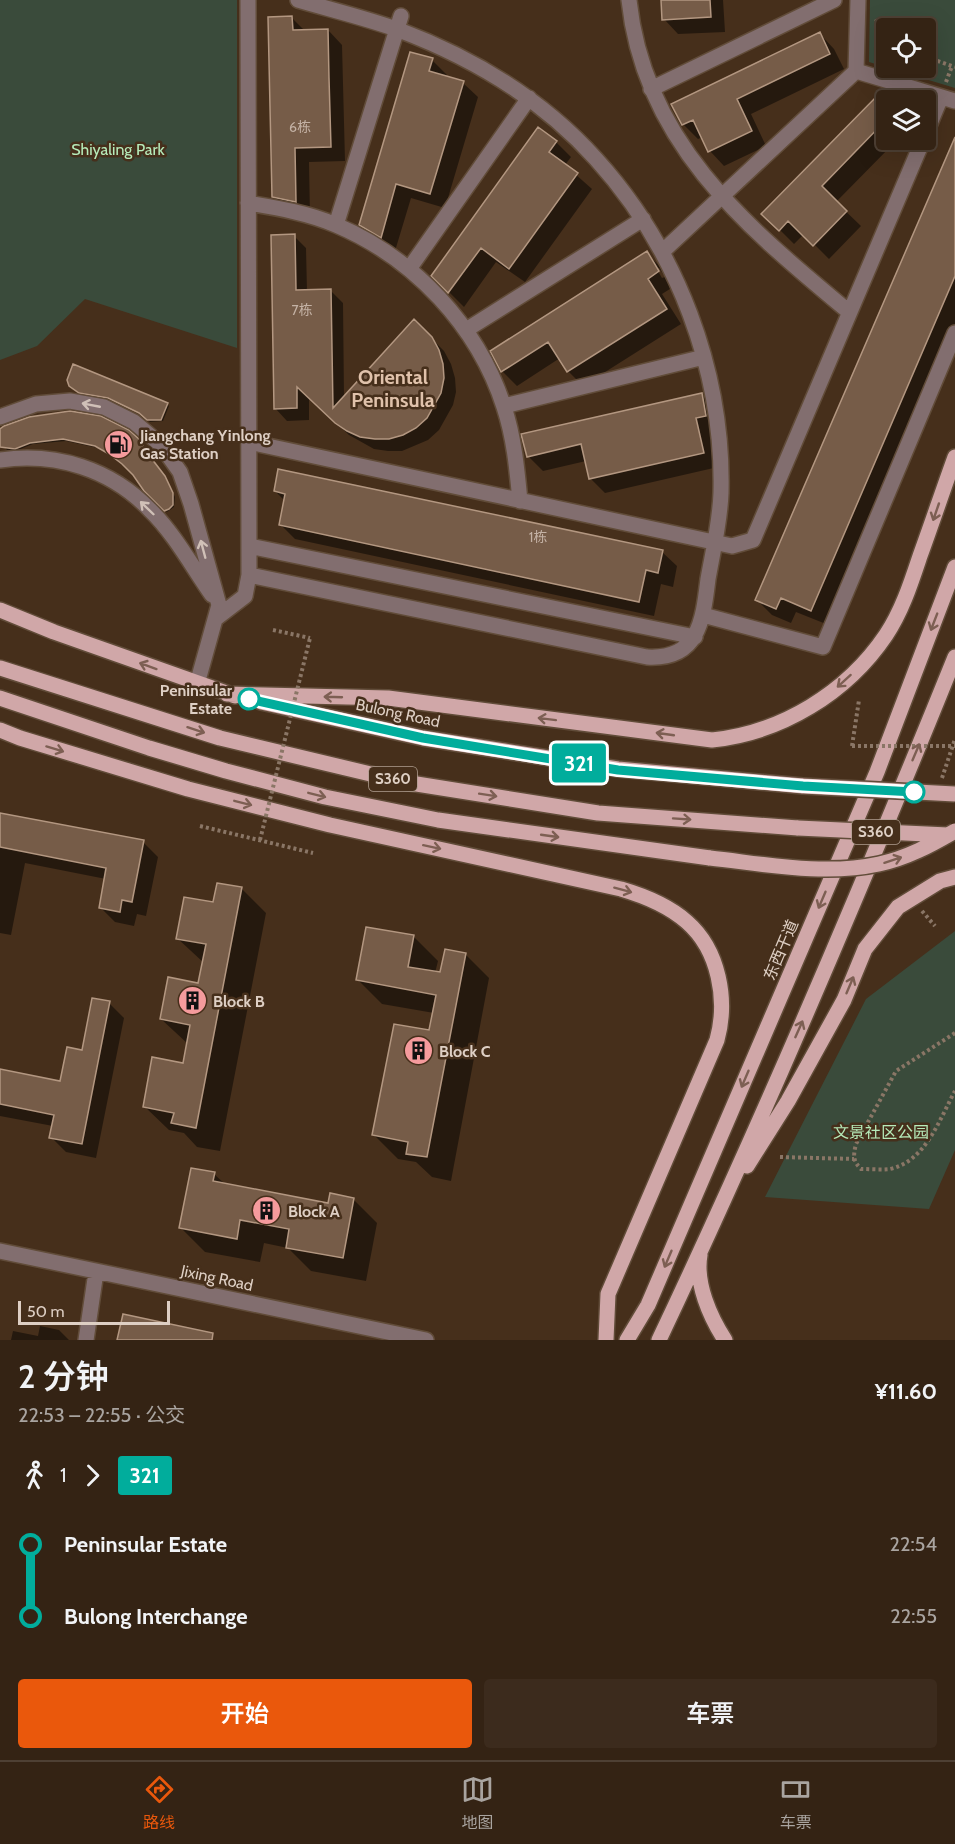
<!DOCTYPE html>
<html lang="zh">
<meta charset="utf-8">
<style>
:root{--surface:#342314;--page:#3c2b1d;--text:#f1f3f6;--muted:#a9a4a0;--line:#4e4034;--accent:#ea580c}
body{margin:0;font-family:Cabin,"Noto Sans SC",sans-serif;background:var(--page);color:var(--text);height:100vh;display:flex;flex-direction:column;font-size:22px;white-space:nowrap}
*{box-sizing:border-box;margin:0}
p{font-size:20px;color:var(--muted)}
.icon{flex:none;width:33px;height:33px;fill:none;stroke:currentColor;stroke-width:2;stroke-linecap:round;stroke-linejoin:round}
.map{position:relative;height:1340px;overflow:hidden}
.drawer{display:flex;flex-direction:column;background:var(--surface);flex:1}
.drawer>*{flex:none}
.badge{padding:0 12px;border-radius:4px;font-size:21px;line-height:39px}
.fabs{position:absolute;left:876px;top:18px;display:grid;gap:12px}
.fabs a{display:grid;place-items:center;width:60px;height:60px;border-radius:6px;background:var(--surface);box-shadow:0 6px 24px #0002,0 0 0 2px var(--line);font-size:30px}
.scale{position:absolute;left:18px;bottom:15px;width:152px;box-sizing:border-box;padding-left:6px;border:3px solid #decfc4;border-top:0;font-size:16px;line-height:21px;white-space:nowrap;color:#decfc4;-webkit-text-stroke:4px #462f1b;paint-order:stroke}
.map>.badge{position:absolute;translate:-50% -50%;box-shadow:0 0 0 3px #fff}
.legs{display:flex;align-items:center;gap:9px;height:66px;padding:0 18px;font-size:20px}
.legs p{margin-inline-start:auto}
.overview{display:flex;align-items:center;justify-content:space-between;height:102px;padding:0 18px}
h1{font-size:33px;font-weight:600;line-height:45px}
.button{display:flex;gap:12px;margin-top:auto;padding:12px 18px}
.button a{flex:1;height:69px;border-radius:6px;background:var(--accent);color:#fff;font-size:24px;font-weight:600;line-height:69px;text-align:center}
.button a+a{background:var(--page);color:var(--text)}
ul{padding:0 18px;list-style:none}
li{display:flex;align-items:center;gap:21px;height:72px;font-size:22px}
li i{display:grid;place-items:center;width:9px;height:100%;margin:0 8px;background:currentColor}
li i::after{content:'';width:15px;height:15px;margin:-8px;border:4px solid;border-radius:50%;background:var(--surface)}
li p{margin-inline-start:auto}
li:first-child i{background:linear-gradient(#0000 50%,currentColor 0)}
li:last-child i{background:linear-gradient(currentColor 50%,#0000 0)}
.tabs{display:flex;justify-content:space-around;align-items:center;height:84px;border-top:2px solid var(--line);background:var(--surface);font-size:16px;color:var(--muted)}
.tabs a{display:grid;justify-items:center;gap:3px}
.tabs .on{color:var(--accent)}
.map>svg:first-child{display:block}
.green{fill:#3a4b3b;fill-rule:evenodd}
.shadow{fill:#0007;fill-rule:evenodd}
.building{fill:#765c48;stroke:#b39781;stroke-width:1.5}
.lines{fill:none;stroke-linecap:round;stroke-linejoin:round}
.minor-casing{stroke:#614c39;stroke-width:18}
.major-casing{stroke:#614c39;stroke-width:18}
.path{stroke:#8a7666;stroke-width:4;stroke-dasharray:3 3;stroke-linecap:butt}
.minor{stroke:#826e6f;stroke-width:15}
.major{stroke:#d0a7a8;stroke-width:15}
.major-bridge-casing{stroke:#614c39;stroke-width:18;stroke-linecap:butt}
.path-bridge{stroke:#8a7666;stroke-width:4;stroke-dasharray:3 3;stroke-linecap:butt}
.major-bridge{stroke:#d0a7a8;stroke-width:15}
.oneway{stroke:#d0c0b7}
.oneway2{stroke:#7d5f53}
.line-1-casing{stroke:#fff;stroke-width:14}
.line-1{stroke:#01ad9c;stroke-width:9}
.stop-1-dot{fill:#fff;stroke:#01ad9c;stroke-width:3}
.labels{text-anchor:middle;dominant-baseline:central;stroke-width:5;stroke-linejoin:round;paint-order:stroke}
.number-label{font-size:14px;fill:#c4b2a5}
.shield{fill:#462f1b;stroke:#b09f91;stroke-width:1.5}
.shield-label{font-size:15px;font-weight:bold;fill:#decfc4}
.park-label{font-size:16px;fill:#b6ebba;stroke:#462f1b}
.poi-label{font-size:16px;font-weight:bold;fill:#decfc4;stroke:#462f1b;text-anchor:start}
.stop-label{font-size:16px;font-weight:bold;fill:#decfc4;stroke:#462f1b;text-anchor:end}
.street-label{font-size:16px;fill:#decfc4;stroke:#462f1b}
.quarter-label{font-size:20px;font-weight:bold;fill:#e0c2ab;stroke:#462f1b}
</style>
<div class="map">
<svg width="955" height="1340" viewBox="0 0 955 1340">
<rect width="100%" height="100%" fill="#462f1b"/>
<path class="green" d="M0 0H237V348L85 299 37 346 0 360Z
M870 0H955V88L869 62ZM926 28V68H886V28Z
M955 931V1150L929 1209 765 1197 866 999Z"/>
<path class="shadow" d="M663 0H723L725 32 678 34 664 19Z
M292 18 305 31 328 30 342 45 345 161 309 162 310 216 289 212 274 197Z
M820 34 834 49 844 69 751 114 766 146 724 166 710 151 703 137 698 139 683 124Z
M432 60 447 75 446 78 463 83 478 97 445 208 411 198 395 251 376 240 361 225Z
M877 98 886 107V140H897L836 202 861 226 829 259 804 234 794 244 764 214Z
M538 130 556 142 571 157 565 165 592 189 525 282 496 262 464 307 433 276Z
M955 141V325L826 624 796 612 791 623 772 615 757 600Z
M294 236 306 248 307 291H331L343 303 344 398 414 321 444 351 451 364 455 378 456 392 453 405 439 430 428 440 402 451H388L374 449 349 435 309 397V420L287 421 275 408Z
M647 253 661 268 673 287 662 294 681 324 583 386 568 371 560 358 517 386 502 371 492 351ZM656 268H659L665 277 662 278Z
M74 366 167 404 169 406 163 421 150 422 142 415 111 400 82 394 73 388Z
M701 394 716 409 720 430 710 433 718 467 605 493 590 478 586 461 543 471 528 456Z
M29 418 147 454 167 480 175 497 174 507 167 512 145 490 135 474 113 455 98 448 66 441 33 444 18 450H7L0 440V436Z
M275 491 662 552 677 566 673 587 661 584 654 616 295 539 280 524 285 501Z
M0 814 143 842 158 857 146 916 137 914 134 926 115 922 100 907 106 879 25 863 11 935 0 933Z
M242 889 266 913 220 1151 197 1147 184 1133 169 1130 144 1106 184 1065 188 1044 161 1019 199 985 204 963 177 938 214 904Z
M414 937 438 961 435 973 441 974 465 954 489 978 451 1181 432 1177 416 1162 398 1159 374 1135 431 1032 434 1013 382 1004 358 980Z
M109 1003 124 1018 96 1158 66 1152 51 1137 53 1126 0 1116V1071L62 1083 83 1052Z
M214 1174 226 1185 329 1205 353 1199 377 1223 366 1281 311 1271 288 1248 264 1243 260 1262 205 1252 181 1228Z
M40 1326 59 1330 69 1340H4H11L13 1331 38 1336Z"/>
<path class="building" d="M661 0H710L711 17 662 20Z
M292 16 293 30 328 29 329 78 331 147 295 148 296 202 272 197 268 17Z
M820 32 830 54 737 99 752 131 708 152 693 120 682 125 671 104Z
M410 52 433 58 429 71 464 81 430 194 396 184 381 238 359 225Z
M877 96 886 105V120L822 186 847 211 813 246 788 221 779 231 761 214Z
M538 127 557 141 549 152 578 173 509 269 481 248 448 293 431 276Z
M955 137V276L811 611 781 598 776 609 755 600Z
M295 234 296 290 331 289 333 408 414 319 432 337 439 350 443 364 444 378 441 393 427 418 416 428 403 435 389 439H375L360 437 347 431 335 423 297 387V408L274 409 271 235Z
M647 251 659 271 648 279 667 309 567 372 548 342 501 372 490 351Z
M73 364 168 403 161 420H147L139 413 108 398 79 393 69 386 67 380Z
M702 393 706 416 696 418 704 453 589 479 581 444 527 457 521 434Z
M70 411 101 416 129 430 140 440 145 450 165 476 173 493V505L169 509 164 511 144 491 133 475 122 464 109 454 95 446 63 439 30 443 15 449 0 447V429L4 426 29 417Z
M278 469 663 550 658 573 646 570 639 602 279 525 285 494 274 491Z
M0 813 144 840 132 902 122 900 120 912 99 908 106 868 0 847Z
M217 883 242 887 196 1128 171 1123 174 1113 143 1107 152 1057 183 1063 190 1025 160 1019 168 977 198 983 206 944 176 939 184 897 213 902Z
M366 927 414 935 408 967 440 972 445 949 466 953 427 1157 406 1154 408 1142 372 1135 394 1024 429 1030 436 995 356 980Z
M92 998 110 1001 82 1144 49 1138 54 1115 0 1104V1069L60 1081 67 1047 82 1050Z
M191 1168 215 1172 213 1181 328 1203 330 1193 354 1198 343 1258 286 1248 289 1229 240 1220 237 1239 179 1228Z
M123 1314 213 1333 212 1340H117Z"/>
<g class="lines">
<defs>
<path id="minor" d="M629 0C644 143 746 226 849 312
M858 0 856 71 955 101
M651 89 834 0
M926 133 941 97
M248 203C278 208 308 213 336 225 414 258 478 326 504 407 514 437 517 469 520 501
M336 225 401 16
M662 252 856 71
M409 269 529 98
M466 330 643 219
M504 406 704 357
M0 417 36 404 70 401 104 407 134 422 160 444 180 472 191 504 219 605 197 684
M249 442 732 546 753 540 923 140
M0 460C56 452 111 469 150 510 174 533 193 568 212 595
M249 546 695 637
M249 575 647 657C699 660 703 620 708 579 713 551 720 522 721 493 724 372 677 248 596 159 543 100 473 58 399 30 366 18 332 10 298 0
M703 615 823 647 955 333
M215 619 245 596 249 575 248 0
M0 1251 426 1340
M86 1340 96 1272"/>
<path id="major" d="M0 610 54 632 235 696
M0 668 220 738 404 782 598 813 798 828
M227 694 388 698 712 740C781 733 847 693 886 635 902 611 911 583 920 556 932 523 943 490 955 457
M0 698 149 748 226 771 325 797 438 820 710 858
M261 702 423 738 618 769 803 786
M0 730 20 738 188 789 330 825 621 889C645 896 668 905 687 922 719 950 728 1000 717 1040L608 1294 606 1340
M747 1166 788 1101 844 1000 865 949 898 907 940 881 955 877
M700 1255C695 1283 710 1317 725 1340
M627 1340 648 1305 877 772 955 567
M659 1340C765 1116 862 887 955 657"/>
</defs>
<use href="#minor" class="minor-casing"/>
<use href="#major" class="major-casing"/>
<path class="path" d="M876 19 886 39
M926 57 955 67
M946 82 952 66
M273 630 310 638
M852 746 859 700
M942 778 955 739
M200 826 313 853
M922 911 935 926
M955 1033 896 1071 856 1144C853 1156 853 1161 861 1169 870 1169 881 1170 890 1169 926 1161 939 1120 955 1091
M780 1157 854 1159"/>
<use href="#minor" class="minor"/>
<use href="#major" class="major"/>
<defs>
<path id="major-bridge" d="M803 786 955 794
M798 828 948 835
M710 858C765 864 824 876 879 864 907 858 931 845 955 831"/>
</defs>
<use href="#major-bridge" class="major-bridge-casing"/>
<path class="path-bridge" d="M852 746H955
M260 840 310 638"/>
<use href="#major-bridge" class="major-bridge"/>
</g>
<defs><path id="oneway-shaft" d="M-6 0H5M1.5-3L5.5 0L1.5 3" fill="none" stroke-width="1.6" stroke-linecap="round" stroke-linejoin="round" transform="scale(1.5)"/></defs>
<g class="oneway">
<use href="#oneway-shaft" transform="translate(91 405) rotate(-169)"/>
<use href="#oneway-shaft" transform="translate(147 508) rotate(-136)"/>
<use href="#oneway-shaft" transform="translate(203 549) rotate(-105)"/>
</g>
<g class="oneway2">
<use href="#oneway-shaft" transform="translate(936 512) rotate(109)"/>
<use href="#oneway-shaft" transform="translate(934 622) rotate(111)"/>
<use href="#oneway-shaft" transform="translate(148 666) rotate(-160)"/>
<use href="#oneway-shaft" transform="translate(844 681) rotate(138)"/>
<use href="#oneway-shaft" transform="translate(333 697) rotate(-178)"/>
<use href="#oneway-shaft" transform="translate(547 719) rotate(-173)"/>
<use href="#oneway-shaft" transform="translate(196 730) rotate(18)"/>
<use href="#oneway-shaft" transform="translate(665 734) rotate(-172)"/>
<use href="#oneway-shaft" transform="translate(55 749) rotate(17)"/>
<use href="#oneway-shaft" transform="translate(916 752) rotate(-67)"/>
<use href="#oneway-shaft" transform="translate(317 795) rotate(14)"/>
<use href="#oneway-shaft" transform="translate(488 795) rotate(9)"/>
<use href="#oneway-shaft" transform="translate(243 803) rotate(14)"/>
<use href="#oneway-shaft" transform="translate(682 819) rotate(4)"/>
<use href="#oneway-shaft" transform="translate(550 836) rotate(8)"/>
<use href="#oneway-shaft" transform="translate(432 847) rotate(12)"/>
<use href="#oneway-shaft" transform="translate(893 860) rotate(-18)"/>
<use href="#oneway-shaft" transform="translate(623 890) rotate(15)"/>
<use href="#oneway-shaft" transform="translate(822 900) rotate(113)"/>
<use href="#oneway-shaft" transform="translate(850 985) rotate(-67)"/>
<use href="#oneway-shaft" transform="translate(799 1029) rotate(-66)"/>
<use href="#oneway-shaft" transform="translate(745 1079) rotate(113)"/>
<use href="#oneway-shaft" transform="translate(668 1259) rotate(113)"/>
</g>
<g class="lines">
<defs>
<path id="line-1" d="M249 699 423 738 618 770 803 786 914 792"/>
</defs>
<use href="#line-1" class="line-1-casing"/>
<use href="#line-1" class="line-1"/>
</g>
<defs>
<symbol id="fuel-disc" viewBox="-11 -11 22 22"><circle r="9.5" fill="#f59b9d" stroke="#462f1b"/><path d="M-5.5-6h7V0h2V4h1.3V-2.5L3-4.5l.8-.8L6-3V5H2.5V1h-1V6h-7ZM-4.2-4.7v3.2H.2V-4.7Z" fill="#111"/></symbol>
<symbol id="building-disc" viewBox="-11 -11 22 22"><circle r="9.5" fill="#f59b9d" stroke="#462f1b"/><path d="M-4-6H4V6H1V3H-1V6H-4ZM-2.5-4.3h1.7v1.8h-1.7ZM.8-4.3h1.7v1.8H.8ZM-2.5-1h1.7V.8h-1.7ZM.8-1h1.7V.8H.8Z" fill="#111"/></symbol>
</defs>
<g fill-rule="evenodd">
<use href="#fuel-disc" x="102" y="428" width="33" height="33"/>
<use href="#building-disc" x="176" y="984" width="33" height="33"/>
<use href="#building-disc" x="402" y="1034" width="33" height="33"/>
<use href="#building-disc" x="250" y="1194" width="33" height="33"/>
</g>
<g class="stop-1-dot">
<circle cx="249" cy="699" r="10"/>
<circle cx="914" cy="792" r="10"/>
</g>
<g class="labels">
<g class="number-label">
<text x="300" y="127">6栋</text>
<text x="302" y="310">7栋</text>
<text x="538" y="537">1栋</text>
</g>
<g class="shield">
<rect x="369" y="767" width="48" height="24" rx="4.5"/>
<rect x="852" y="820" width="48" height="24" rx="4.5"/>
</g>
<g class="shield-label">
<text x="393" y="779">S360</text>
<text x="876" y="832">S360</text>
</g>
<g class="park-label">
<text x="118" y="149">Shiyaling Park</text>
<text x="881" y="1132">文景社区公园</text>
</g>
<g class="poi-label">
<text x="140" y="435">Jiangchang Yinlong<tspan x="140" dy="18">Gas Station</tspan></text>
<text x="213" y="1001">Block B</text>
<text x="439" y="1051">Block C</text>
<text x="288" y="1211">Block A</text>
</g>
<g class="stop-label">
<text x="232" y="690">Peninsular<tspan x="232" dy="18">Estate</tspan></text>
</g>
<g class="street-label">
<text transform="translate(398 713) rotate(12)">Bulong Road</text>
<text transform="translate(781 950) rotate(-67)">东西干道</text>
<text transform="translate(217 1278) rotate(12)">Jixing Road</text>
</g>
<g class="quarter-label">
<text x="393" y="377">Oriental<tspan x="393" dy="23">Peninsula</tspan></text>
</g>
</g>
</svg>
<div class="fabs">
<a><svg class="icon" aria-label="locate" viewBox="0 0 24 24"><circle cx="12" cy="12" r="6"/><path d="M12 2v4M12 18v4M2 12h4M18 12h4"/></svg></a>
<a><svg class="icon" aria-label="layers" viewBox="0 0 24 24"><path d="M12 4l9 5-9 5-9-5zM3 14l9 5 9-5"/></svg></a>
</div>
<div class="scale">50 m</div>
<b class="badge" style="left:579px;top:763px;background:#01ad9c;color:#fff">321</b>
</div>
<section class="drawer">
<div class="overview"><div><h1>2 分钟</h1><p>22:53 – 22:55 · 公交</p></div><b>¥11.60</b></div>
<div class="legs"><svg class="icon" aria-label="walk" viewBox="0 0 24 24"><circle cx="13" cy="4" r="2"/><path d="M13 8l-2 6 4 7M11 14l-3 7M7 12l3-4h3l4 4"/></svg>1<svg class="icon" aria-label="forward" viewBox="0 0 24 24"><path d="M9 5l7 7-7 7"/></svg><b class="badge" style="background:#01ad9c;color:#fff">321</b></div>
<ul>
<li><i style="color:#01ad9c"></i><b>Peninsular Estate</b><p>22:54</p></li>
<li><i style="color:#01ad9c"></i><b>Bulong Interchange</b><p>22:55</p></li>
</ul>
<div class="button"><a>开始</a><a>车票</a></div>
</section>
<nav class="tabs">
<a class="on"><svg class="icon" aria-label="directions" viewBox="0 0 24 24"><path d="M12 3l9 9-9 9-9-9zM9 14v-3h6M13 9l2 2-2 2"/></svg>路线</a>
<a><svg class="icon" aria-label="map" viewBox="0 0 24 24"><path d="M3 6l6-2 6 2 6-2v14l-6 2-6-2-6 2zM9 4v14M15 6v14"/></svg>地图</a>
<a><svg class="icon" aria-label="tickets" viewBox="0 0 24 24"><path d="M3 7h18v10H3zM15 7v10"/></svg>车票</a>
</nav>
